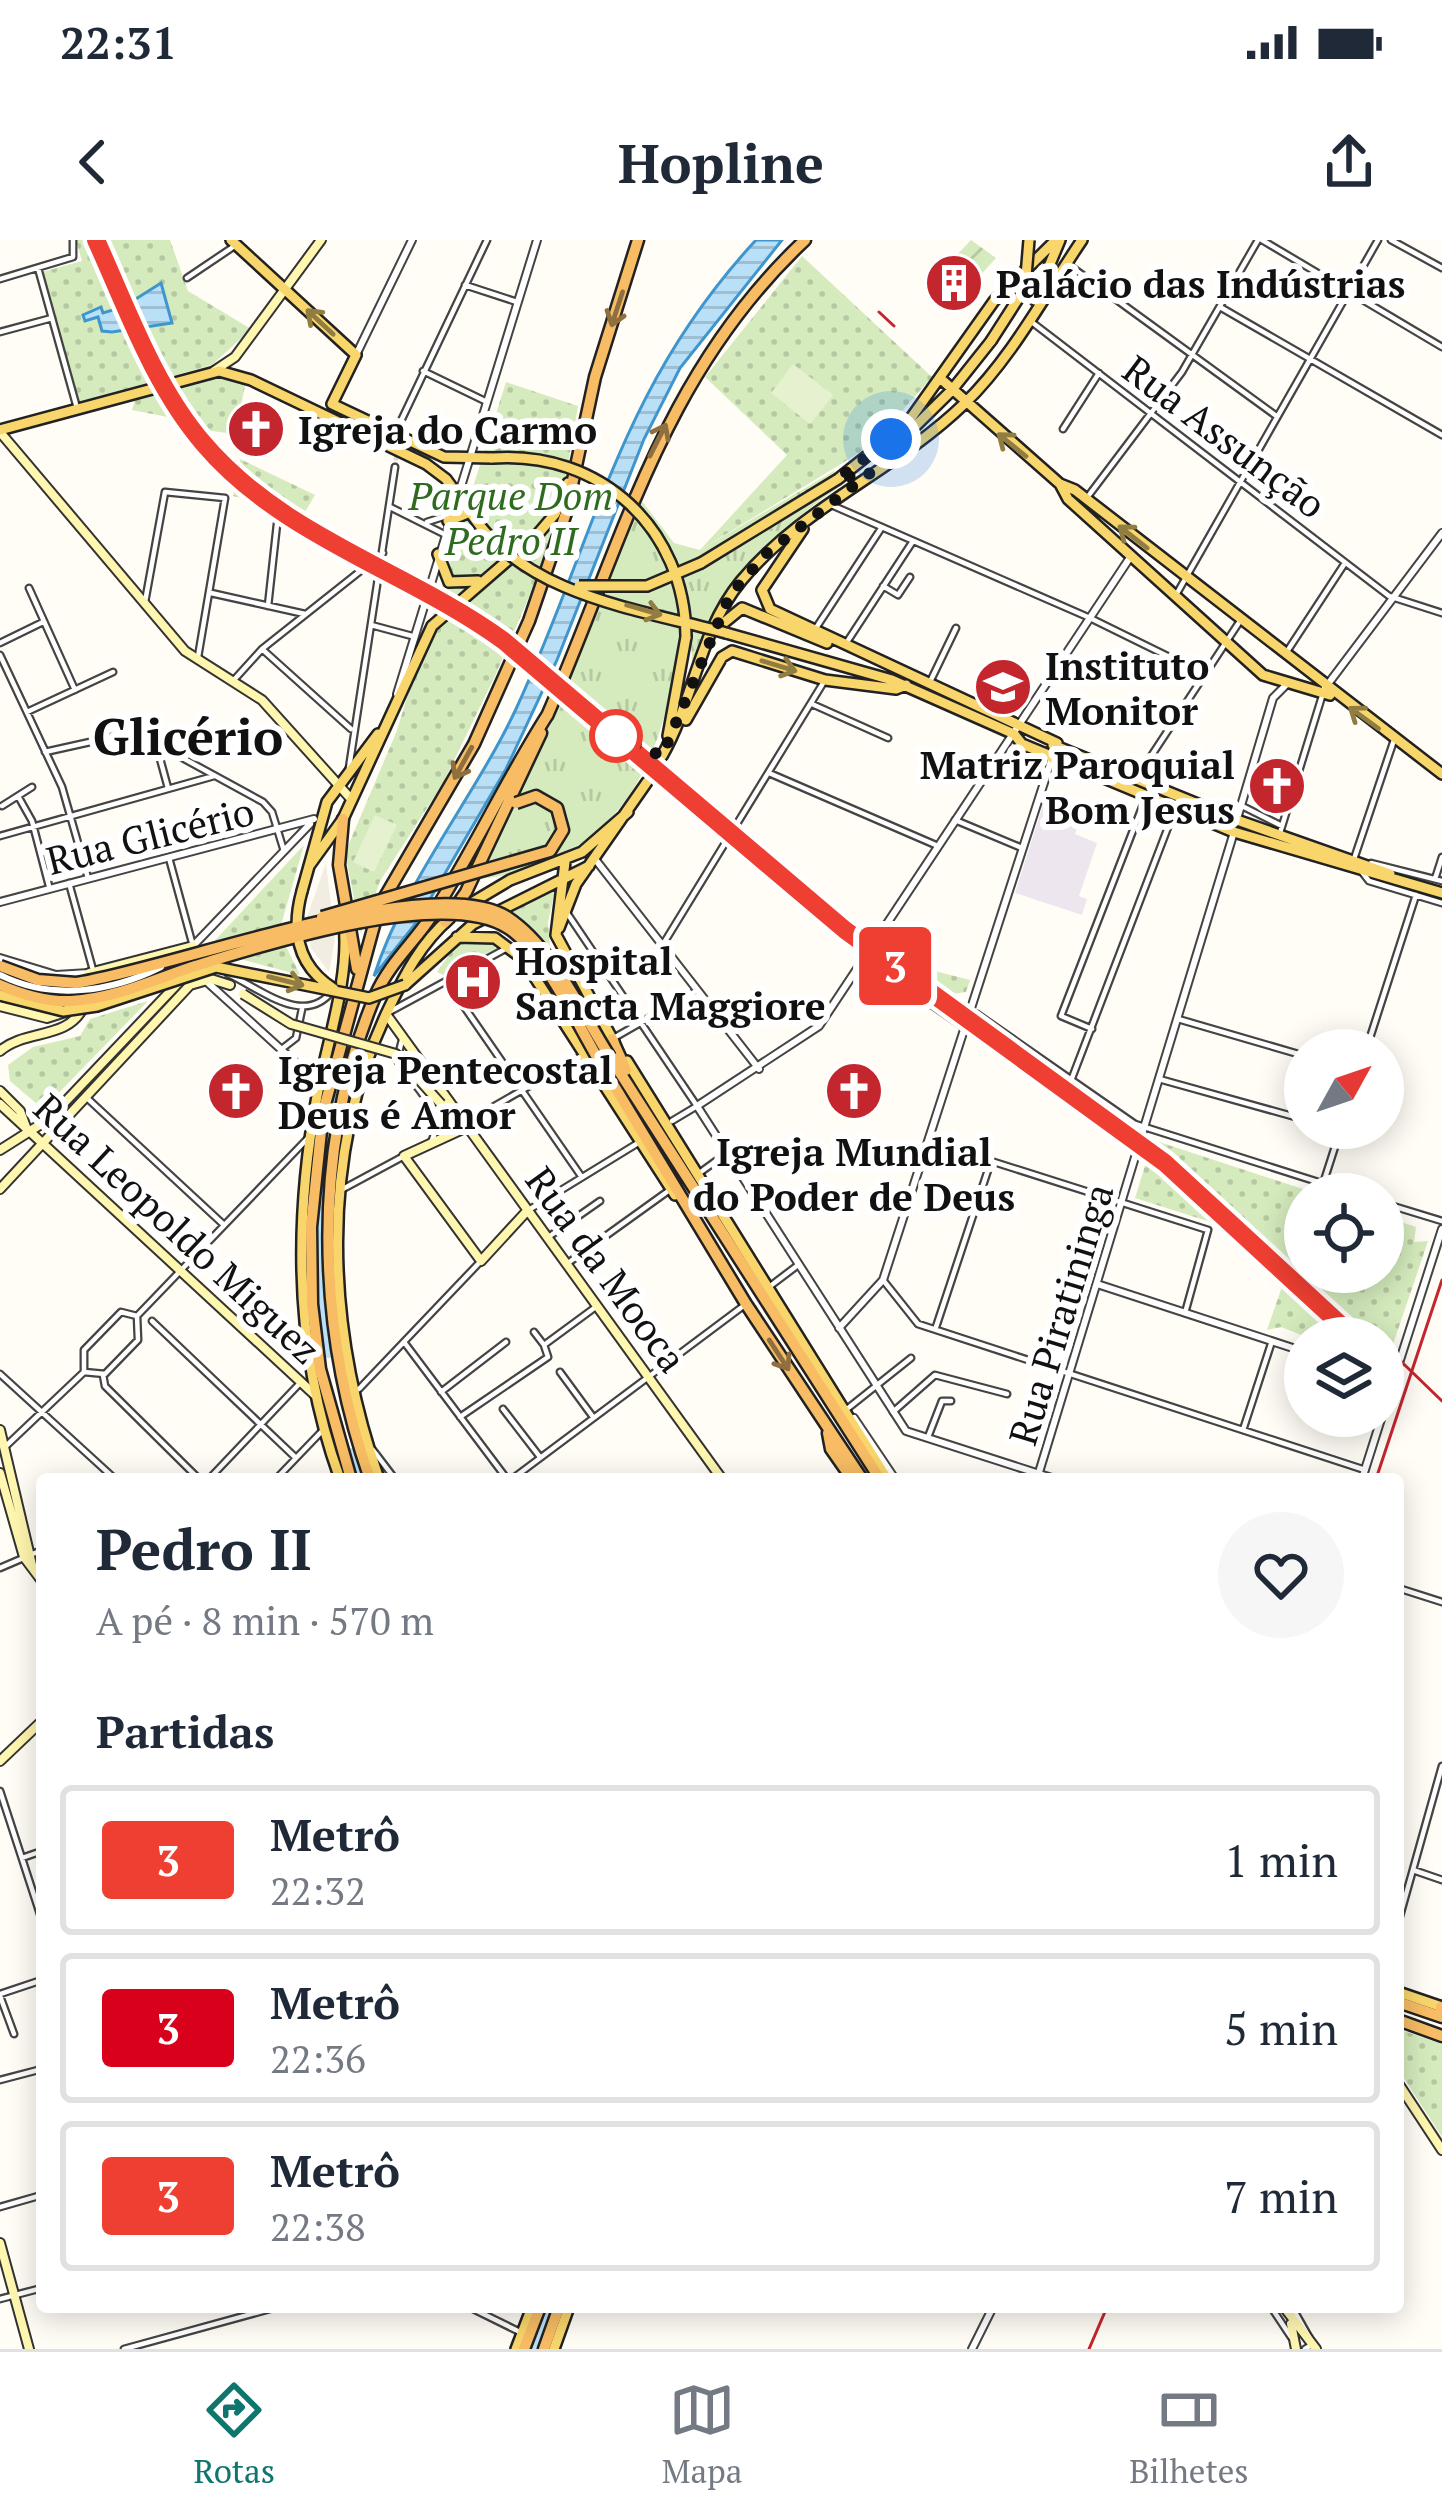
<!DOCTYPE html>
<html lang="pt">
<meta charset="utf-8">
<style>
:root{--surface:#fff;--page:#f6f6f7;--text:#1f2937;--muted:#747a83;--line:#e0e1e3;--accent:#0f766e}
body{margin:0;font-family:"PT Serif",serif;background:var(--page);color:var(--text);height:100vh;display:flex;flex-direction:column;font-size:45px;white-space:nowrap}
*{box-sizing:border-box;margin:0}
p{font-size:39px;color:var(--muted)}
.icon{flex:none;width:66px;height:66px;fill:none;stroke:currentColor;stroke-width:2;stroke-linecap:round;stroke-linejoin:round}
.map{position:relative;flex:1;overflow:hidden}
.sheet{position:absolute;left:36px;top:1233px;width:1368px;height:840px;display:flex;flex-direction:column;background:var(--surface);border-radius:12px;box-shadow:0 6px 30px #0003}
.sheet>*{flex:none}
.badge{padding:0 24px;border-radius:9px;font-size:42px;line-height:78px}
.needle{width:78px;rotate:50deg}
.fabs{position:absolute;left:1284px;top:789px;display:grid;gap:24px}
.fabs a{display:grid;place-items:center;width:120px;height:120px;border-radius:50%;background:var(--surface);box-shadow:0 6px 30px #0003;font-size:60px}
.you{position:absolute;width:60px;height:60px;margin:-30px;border:9px solid #fff;border-radius:50%;background:#1a73e8;box-shadow:0 0 0 18px #1a73e833}
.map>.badge{position:absolute;translate:-50% -50%;box-shadow:0 0 0 6px #fff}
h2{padding:0 60px;font-size:45px;line-height:108px}
.round{display:grid;place-items:center;flex:none;width:126px;height:126px;border-radius:63px;background:var(--page)}
.summary{display:flex;align-items:center;justify-content:space-between;height:204px;padding:0 60px}
h1{font-size:57px;font-weight:800;line-height:90px}
ul{padding:0;list-style:none}
li{display:flex;align-items:center;gap:36px;height:150px;margin:0 24px 18px;padding:0 36px;border:6px solid var(--line);border-radius:12px}
li div{flex:1}
li b{display:block;font-size:45px}
li em{font-style:normal}
li .badge{min-width:132px;font-weight:700;text-align:center}
.status{display:flex;justify-content:space-between;align-items:center;height:84px;padding:0 60px;background:var(--surface);direction:ltr}
.status svg{height:33px;fill:currentColor}
header{display:flex;justify-content:space-between;align-items:center;height:156px;padding:0 60px;background:var(--surface);font-size:54px;font-weight:800}
.menu{display:flex;justify-content:space-around;align-items:center;height:168px;border-top:3px solid var(--line);background:var(--surface);font-size:33px;color:var(--muted)}
.menu a{display:grid;justify-items:center;gap:6px}
.menu .current{color:var(--accent)}
.map>svg:first-child{display:block}
.industrial{fill:#eee6ef}
.grass{fill:url(#grass-tufts)}
.park{fill:url(#park-dots)}
.garden{fill:url(#garden-furrows)}
.pitch{fill:#e6f2cf}
.plaza{fill:#f1ede2}
.water{fill:url(#water-rules);stroke:#3f96cf;stroke-width:3}
.lines{fill:none;stroke-linecap:round;stroke-linejoin:round}
.river{stroke:#b9e0f7;stroke-width:10}
.minor-tunnel{stroke:#dbdad3;stroke-width:4.5;stroke-dasharray:4.5 2;stroke-linecap:butt}
.primary-tunnel{stroke:#dbdad3;stroke-width:9;stroke-dasharray:9 4.5;stroke-linecap:butt}
.minor-casing{stroke:#444;stroke-width:9}
.tertiary-casing{stroke:#444;stroke-width:10}
.secondary-casing{stroke:#333;stroke-width:12}
.primary-casing{stroke:#222;stroke-width:14}
.trunk-casing{stroke:#222;stroke-width:15}
.minor{stroke:#fff;stroke-width:4.5}
.tertiary{stroke:#fff;stroke-width:6}
.secondary{stroke:#fff6b0;stroke-width:8}
.primary{stroke:#f9d66b;stroke-width:9}
.trunk{stroke:#f7bc64;stroke-width:10}
.rail{stroke:#c4262e;stroke-width:3}
.tertiary-bridge-casing{stroke:#444;stroke-width:10;stroke-linecap:butt}
.secondary-bridge-casing{stroke:#333;stroke-width:12;stroke-linecap:butt}
.primary-bridge-casing{stroke:#222;stroke-width:14;stroke-linecap:butt}
.trunk-bridge-casing{stroke:#222;stroke-width:15;stroke-linecap:butt}
.tertiary-bridge{stroke:#fff;stroke-width:6}
.secondary-bridge{stroke:#fff6b0;stroke-width:8}
.primary-bridge{stroke:#f9d66b;stroke-width:9}
.trunk-bridge{stroke:#f7bc64;stroke-width:10}
.oneway{stroke:#906f3f}
.oneway2{stroke:#917d42}
.line-casing{stroke:#fff;stroke-width:27}
.line{stroke:#ef3f32;stroke-width:18}
.walk{stroke:#111;stroke-width:12;stroke-dasharray:0 21.6}
.stop-dot{fill:#fff;stroke:#ef3f32;stroke-width:6}
.labels{text-anchor:middle;dominant-baseline:central;stroke-width:12;stroke-linejoin:round;paint-order:stroke}
.poi-label{font-size:39px;font-weight:bold;fill:#111;stroke:#fff;text-anchor:start}
.street-label{font-size:39px;fill:#111;stroke:#fff}
.park-label{font-size:39px;font-style:italic;fill:#2f6b1f;stroke:#fff}
.district-label{font-size:51px;font-weight:bold;fill:#111;stroke:#fff}
</style>
<div class="status"><b>22:31</b><svg viewBox="0 0 49 12"><path d="M0 12V9h3v3zM5 12V6h3v6zM10 12V3h3v9zM15 12V0h3v12zM26 1h20v11H26zM47 4h2v5h-2z"/></svg></div>
<header><svg class="icon" aria-label="back" viewBox="0 0 24 24"><path d="M15 5l-7 7 7 7"/></svg>Hopline<svg class="icon" aria-label="share" viewBox="0 0 24 24"><path d="M12 15V3M7 8l5-5 5 5M5 13v7h14v-7"/></svg></header>
<div class="map">
<svg width="1442" height="2109" viewBox="0 0 1442 2109">
<defs>
<pattern id="grass-tufts" width="24" height="20" patternUnits="userSpaceOnUse" patternTransform="scale(3)"><rect width="24" height="20" fill="#d5ebbd"/><path d="M3 7l-1-3M5 7V3M7 7l1-3M15 17l-1-3M17 17v-4M19 17l1-3" fill="none" stroke="#b6c8a1"/></pattern>
<pattern id="park-dots" width="8" height="8" patternUnits="userSpaceOnUse" patternTransform="scale(3)"><rect width="8" height="8" fill="#d5ebbd"/><path d="M2 2h.1M6 6h.1" fill="none" stroke="#b6c8a1" stroke-width="1.8" stroke-linecap="round"/></pattern>
<pattern id="garden-furrows" width="10" height="10" patternUnits="userSpaceOnUse" patternTransform="scale(3)"><rect width="10" height="10" fill="#d5ebbd"/><path d="M-1 1l2-2M0 10L10 0M9 11l2-2" fill="none" stroke="#b6c8a1"/></pattern>
<pattern id="water-rules" width="6" height="5" patternUnits="userSpaceOnUse" patternTransform="scale(3)"><rect width="6" height="5" fill="#b9e0f7"/><path d="M0 2.5h6" fill="none" stroke="#9ebfd3"/></pattern>
</defs>
<rect width="100%" height="100%" fill="#fffdf5"/>
<path class="industrial" d="M1046 556 1083 573 1075 594 1097 603 1079 656 1087 659 1082 675 1015 653Z"/>
<path class="grass" d="M834 231 842 245C771 293 725 343 692 423L691 399 679 398C665 523 618 624 479 639L573 431 641 260 674 303 700 310Z"/>
<path class="park" d="M76 0H170L188 51 251 89 212 125 79 162 42 32 82 21Z
M802 16 932 137 872 205 700 310 787 215 705 137Z
M222 135 246 141 235 194 181 187 178 179 132 170 136 157Z
M506 142 578 166 556 294 495 436 443 543 380 641 361 694 345 613 396 493Z
M240 219 315 255 296 287 262 263 233 256Z
M304 605 279 692 300 735 206 710Z
M555 650 548 682 550 707 546 709 512 671Z
M485 699 495 703V709L443 735 437 732 456 705Z
M883 702 923 728 970 740 966 752 946 755 880 707Z
M148 761 43 869 10 841 8 825 33 807 80 796 90 779Z
M1153 900 1318 954H1305V1032H1383V976L1416 987 1414 1002 1428 1001 1386 1125 1383 1098H1309L1281 1087 1267 1090 1285 1038 1220 985 1135 958Z
M1398 1789 1442 1804V1897L1398 1829Z"/>
<path class="garden" d="M971 0 996 18 974 42 952 20Z"/>
<path class="pitch" d="M793 124 833 155 810 184 771 153Z
M375 575 397 585 374 632 353 622Z"/>
<path class="plaza" d="M326 623 335 699 329 732 311 708 307 677Z"/>
<path class="water" d="M756 0H782L680 128 644 199 557 420 506 529 416 683 374 736C405 640 473 560 516 469 597 294 618 149 756 0Z
M161 43 172 83 112 92 102 91 98 77 85 81 83 75 101 67 103 73 123 67Z"/>
<g class="lines">
<path class="river" d="M328 1113C311 1011 321 913 347 815
M351 1213 360 1239
M535 2109 549 2067"/>
<path class="minor-tunnel" d="M395 227 400 183"/>
<path class="primary-tunnel" d="M647 542 662 516"/>
<defs>
<path id="minor" d="M1262 0 1442 107
M1391 0 1442 28
M1066 23 1275 175
M38 28 77 168
M187 38 236 5
M0 39 73 17V0
M465 45 517 62
M1220 67 1442 195
M1033 83 1389 356 1442 373
M0 92 52 78
M423 131 487 162
M400 183 487 0
M1063 189 1099 133
M1086 259 1182 132 1258 0
M829 264 1090 378 1206 435
M390 267 444 294
M427 282 449 275
M883 346 898 355 910 337
M29 348 75 450
M211 353 305 374
M1176 355 1378 0
M145 362 165 252 225 258 198 417
M268 366 277 284
M371 385 412 396
M816 388 882 287
M0 403 43 382
M845 405 913 301
M262 409 351 489
M1286 413 1345 323
M0 415 62 547 88 638
M233 441 262 409 383 313
M929 444 956 388
M812 464 888 498
M27 472 113 432
M156 504 168 548
M45 512 135 492 263 562 272 572 284 611
M349 528 395 227
M769 533 938 606
M1138 536 1240 381
M18 556 32 581 49 646
M1240 565 1282 586
M2 566 32 547
M955 580 1022 608
M0 596 214 536
M1279 596 1323 453
M169 618 193 706
M1354 619 1394 500
M1371 623 1442 641
M1362 632 1369 641 1442 663
M1435 639 1442 617
M69 643 93 730
M567 673 697 866 672 881
M662 706 825 440
M865 719 965 788 986 781
M228 734C261 749 305 788 333 750
M447 742 581 936
M931 765 977 774 1135 884 1356 954
M391 771 507 708
M1178 779 1305 816
M1092 789 1061 776 1146 557
M403 796 397 820C411 845 447 870 432 900
M612 799 696 751
M283 808 296 798 302 769
M1366 810 1416 655
M1072 838 1175 569
M1159 839 1299 878
M87 858 224 985
M465 883 585 814
M928 901 1208 990 1185 1073
M698 934 727 913
M1323 944 1341 888
M341 950 404 916
M1383 963 1442 981
M527 971 638 903
M547 998 600 961
M568 1023 671 949
M883 1040 918 1084 1365 1230
M769 1047 798 1025
M121 1072 137 1076 138 1100 105 1134 84 1132V1110Z
M137 1076 309 897
M152 1081 296 1218
M936 1087 991 921
M534 1092 544 1105
M404 1102 507 1239
M560 1132 593 1177
M0 1134 115 1239
M103 1135 105 1146 199 1239
M359 1149 479 1023
M441 1152 506 1102
M503 1169 540 1217
M847 1169 911 1118
M893 1172 935 1135 1007 1154
M460 1177 548 1117 544 1105 597 1066
M1243 1190 1272 1101
M928 1197 942 1161H951
M6 1206 84 1132
M373 1210 395 1239
M209 1239 301 1142
M276 1239 324 1189
M512 1239 746 1064
M0 1328 42 1310
M1398 1348 1442 1362
M0 1551 42 1680
M22 1618 42 1611
M1413 1630 1442 1640
M1398 1683 1442 1526
M0 1754 42 1740
M0 1756 14 1794
M0 1840 42 1829
M0 1967 42 1955
M0 2059 42 2048
M469 2067 522 2093
M1271 2067 1291 2097
M1292 2067 1313 2104 1305 2109
M124 2109 277 2067"/>
<path id="tertiary" d="M356 115 412 0
M1325 448 1442 293
M397 454 537 0
M1237 579 1273 458 1287 444
M595 619 759 829
M0 662 314 579
M193 706 310 584
M0 718 56 735 89 733
M206 741 319 844
M1097 1044 1305 1112
M839 1088 883 1040 1052 518
M1383 1173 1442 989
M854 1178 895 1239
M1037 1239 1234 592
M1055 1239 906 1191 697 866 819 786 1131 316
M1362 1239 1382 1176
M972 2109 993 2067"/>
<path id="secondary" d="M214 131 235 117 321 0
M0 192 185 411 262 460 352 560
M86 740 89 733 193 706 197 713
M0 766 47 778 72 770
M386 774 722 1239
M0 811C25 789 67 800 83 768
M0 851 20 871 26 887
M0 864 315 1155
M441 864 461 884
M467 887 404 916 481 1021 527 971
M0 910 49 879 181 740
M0 949 190 745 211 739 230 745
M0 1190 32 1325
M0 1233 24 1317 42 1341
M0 1521 42 1481
M1398 1843 1442 1910
M0 2003 29 2109
M1284 2067 1316 2109
M1291 2084 1296 2109"/>
<path id="primary" d="M231 0 356 115 332 164
M1035 60 1060 0
M941 139 1060 244 1075 250 1442 534
M332 164 444 217 492 218
M0 190 219 131 251 140 426 224 446 239 472 275
M888 213 952 150 991 101
M1060 244 1068 259 1263 435 1330 455
M448 281 470 272
M803 289 762 350 770 369 1057 503 1052 518
M438 314 449 342 478 341
M701 323 838 239 906 185 994 61 1056 0
M715 390 742 368 827 403
M726 393 892 440 1014 494 1022 504 1234 592 1442 653
M686 480 722 417 732 411 825 440 896 449 906 445
M668 496 686 397
M1053 505 1237 580 1390 634
M662 516C694 460 699 392 741 341 802 267 896 230 964 164 1011 119 1046 53 1082 0
M565 622 556 695 614 802
M309 626 343 579 432 386 537 295 555 274 568 243
M510 640 582 612 628 572
M302 651 327 562 378 494
M463 668 510 640
M559 688 576 644 647 542
M457 697 495 698 523 719 675 955
M405 745 473 684 589 626
M627 821 887 1239
M340 1239C295 1115 293 985 317 856 327 802 350 738 344 683
M379 1239C326 1087 318 915 389 768 405 734 421 703 450 678
M1398 1752 1442 1767
M516 2109 532 2067
M554 2109 569 2067"/>
<path id="trunk" d="M547 476C623 303 661 135 805 0
M343 579 339 625 357 729
M445 682 466 652 541 493
M612 799 626 830
M610 817 880 1239
M601 824 746 1064 862 1239
M828 1193 831 1209 852 1239
M351 1239 320 1129 312 1064 311 987 323 872 379 667 474 504 529 381 566 273 595 137 638 0
M370 1239C316 1086 311 906 376 754 390 722 416 701 434 672 475 608 507 538 548 474
M1398 1762 1442 1777
M1441 1767 1442 1768
M1398 1780 1442 1796
M524 2109 540 2067
M544 2109 559 2067"/>
</defs>
<use href="#minor" class="minor-casing"/>
<use href="#tertiary" class="tertiary-casing"/>
<use href="#secondary" class="secondary-casing"/>
<use href="#primary" class="primary-casing"/>
<use href="#trunk" class="trunk-casing"/>
<use href="#minor" class="minor"/>
<use href="#tertiary" class="tertiary"/>
<use href="#secondary" class="secondary"/>
<use href="#primary" class="primary"/>
<use href="#trunk" class="trunk"/>
<path class="rail" d="M879 72 894 86
M295 280 450 365 504 401 845 690 1134 898 1355 1098
M1383 1104 1442 1161
M1376 1239 1442 1040
M1089 2109 1107 2067"/>
<defs>
<path id="tertiary-bridge" d="M0 735C52 761 111 752 161 727"/>
<path id="secondary-bridge" d="M243 754 291 784 396 814 441 864"/>
<path id="primary-bridge" d="M991 101 1025 48 1029 0
M492 218C601 210 685 289 686 397
M472 275C527 356 638 369 726 393
M579 346H647L701 323
M302 651C291 691 297 726 334 749
M0 755 63 771 97 766 216 727 369 758 405 745"/>
<path id="trunk-bridge" d="M322 677 550 611 563 590 557 568 536 556 516 563
M0 726 38 740 76 743C170 729 432 629 507 677 553 707 581 772 610 817
M0 745C23 755 46 762 71 761 114 759 155 739 195 726 266 704 445 647 508 688 544 711 578 786 601 824"/>
</defs>
<use href="#tertiary-bridge" class="tertiary-bridge-casing"/>
<use href="#secondary-bridge" class="secondary-bridge-casing"/>
<use href="#primary-bridge" class="primary-bridge-casing"/>
<use href="#trunk-bridge" class="trunk-bridge-casing"/>
<use href="#tertiary-bridge" class="tertiary-bridge"/>
<use href="#secondary-bridge" class="secondary-bridge"/>
<use href="#primary-bridge" class="primary-bridge"/>
<use href="#trunk-bridge" class="trunk-bridge"/>
</g>
<defs><path id="oneway-shaft" d="M-6 0H5M1.5-3L5.5 0L1.5 3" fill="none" stroke-width="1.6" stroke-linecap="round" stroke-linejoin="round" transform="scale(3)"/></defs>
<g class="oneway">
<use href="#oneway-shaft" transform="translate(617 69) rotate(108)"/>
<use href="#oneway-shaft" transform="translate(658 200) rotate(-63)"/>
<use href="#oneway-shaft" transform="translate(463 523) rotate(119)"/>
<use href="#oneway-shaft" transform="translate(779 1115) rotate(57)"/>
</g>
<g class="oneway2">
<use href="#oneway-shaft" transform="translate(320 82) rotate(-137)"/>
<use href="#oneway-shaft" transform="translate(1012 205) rotate(-141)"/>
<use href="#oneway-shaft" transform="translate(1133 297) rotate(-142)"/>
<use href="#oneway-shaft" transform="translate(644 370) rotate(16)"/>
<use href="#oneway-shaft" transform="translate(779 426) rotate(17)"/>
<use href="#oneway-shaft" transform="translate(1364 478) rotate(-144)"/>
<use href="#oneway-shaft" transform="translate(286 741) rotate(14)"/>
</g>
<g class="lines">
<defs>
<path id="line" d="M96 0C127 68 154 146 204 204 283 297 408 331 504 401L845 690 1165 923 1355 1098"/>
</defs>
<use href="#line" class="line-casing"/>
<use href="#line" class="line"/>
<path class="walk" d="M616 496 662 516 730 355 767 313 870 233 838 238 891 199"/>
</g>
<defs>
<symbol id="building-disc" viewBox="-11 -11 22 22"><circle r="9.5" fill="#c4262e" stroke="#fff"/><path d="M-4-6H4V6H1V3H-1V6H-4ZM-2.5-4.3h1.7v1.8h-1.7ZM.8-4.3h1.7v1.8H.8ZM-2.5-1h1.7V.8h-1.7ZM.8-1h1.7V.8H.8Z" fill="#fff"/></symbol>
<symbol id="church-disc" viewBox="-11 -11 22 22"><circle r="9.5" fill="#c4262e" stroke="#fff"/><path d="M-1.2-6h2.4v3.5h3.3v2.4h-3.3V6h-2.4V-.1h-3.3v-2.4h3.3Z" fill="#fff"/></symbol>
<symbol id="university-disc" viewBox="-11 -11 22 22"><circle r="9.5" fill="#c4262e" stroke="#fff"/><path d="M0-5L7-2L0 1L-7-2ZM-4 1L0 2.5L4 1V4Q0 6-4 4Z" fill="#fff"/></symbol>
<symbol id="hospital-disc" viewBox="-11 -11 22 22"><circle r="9.5" fill="#c4262e" stroke="#fff"/><path d="M-5-5h3v3.5h4V-5h3V5h-3V1.5h-4V5h-3Z" fill="#fff"/></symbol>
</defs>
<g fill-rule="evenodd">
<use href="#building-disc" x="921" y="10" width="66" height="66"/>
<use href="#church-disc" x="223" y="156" width="66" height="66"/>
<use href="#university-disc" x="970" y="414" width="66" height="66"/>
<use href="#church-disc" x="1244" y="513" width="66" height="66"/>
<use href="#hospital-disc" x="440" y="709" width="66" height="66"/>
<use href="#church-disc" x="203" y="818" width="66" height="66"/>
<use href="#church-disc" x="821" y="818" width="66" height="66"/>
</g>
<circle class="stop-dot" cx="616" cy="496" r="24"/>
<g class="labels">
<g class="poi-label">
<text x="996" y="43">Palácio das Indústrias</text>
<text x="298" y="189">Igreja do Carmo</text>
<text x="1045" y="425">Instituto<tspan x="1045" dy="45">Monitor</tspan></text>
<text x="1235" y="524" text-anchor="end">Matriz Paroquial<tspan x="1235" dy="45">Bom Jesus</tspan></text>
<text x="515" y="720">Hospital<tspan x="515" dy="45">Sancta Maggiore</tspan></text>
<text x="278" y="829">Igreja Pentecostal<tspan x="278" dy="45">Deus é Amor</tspan></text>
<text x="854" y="911" text-anchor="middle">Igreja Mundial<tspan x="854" dy="45">do Poder de Deus</tspan></text>
</g>
<g class="street-label">
<text transform="translate(1225 196) rotate(37)">Rua Assunção</text>
<text transform="translate(150 595) rotate(-14)">Rua Glicério</text>
<text transform="translate(178 988) rotate(43)">Rua Leopoldo Miguez</text>
<text transform="translate(607 1029) rotate(54)">Rua da Mooca</text>
<text transform="translate(1060 1074) rotate(-73)">Rua Piratininga</text>
</g>
<g class="park-label">
<text x="511" y="255">Parque Dom<tspan x="511" dy="45">Pedro II</tspan></text>
</g>
<g class="district-label">
<text x="188" y="496">Glicério</text>
</g>
</g>
</svg>
<div class="fabs">
<a><svg class="needle" viewBox="-14 -14 28 28"><path d="M0-13l5 13h-10z" fill="#e53935"/><path d="M0 13l5-13h-10z" fill="#747a83"/></svg></a>
<a><svg class="icon" aria-label="locate" viewBox="0 0 24 24"><circle cx="12" cy="12" r="6"/><path d="M12 2v4M12 18v4M2 12h4M18 12h4"/></svg></a>
<a><svg class="icon" aria-label="layers" viewBox="0 0 24 24"><path d="M12 4l9 5-9 5-9-5zM3 14l9 5 9-5"/></svg></a>
</div>
<div class="you" style="left:891px;top:199px"></div>
<b class="badge" style="left:895px;top:726px;background:#ef3f32;color:#fff">3</b>
<section class="sheet">
<div class="summary"><div><h1>Pedro II</h1><p>A pé · 8 min · 570 m</p></div><a class="round"><svg class="icon" aria-label="heart" viewBox="0 0 24 24"><path d="M12 20l-8-8c-3-5 5-10 8-4 3-6 11-1 8 4z"/></svg></a></div>
<h2>Partidas</h2>
<ul>
<li><span class="badge" style="background:#ef3f32;color:#fff">3</span><div><b>Metrô</b><p>22:32</p></div><em>1 min</em></li>
<li><span class="badge" style="background:#d9001c;color:#fff">3</span><div><b>Metrô</b><p>22:36</p></div><em>5 min</em></li>
<li><span class="badge" style="background:#ef3f32;color:#fff">3</span><div><b>Metrô</b><p>22:38</p></div><em>7 min</em></li>
</ul>
</section>
</div>
<nav class="menu">
<a class="current"><svg class="icon" aria-label="directions" viewBox="0 0 24 24"><path d="M12 3l9 9-9 9-9-9zM9 14v-3h6M13 9l2 2-2 2"/></svg>Rotas</a>
<a><svg class="icon" aria-label="map" viewBox="0 0 24 24"><path d="M3 6l6-2 6 2 6-2v14l-6 2-6-2-6 2zM9 4v14M15 6v14"/></svg>Mapa</a>
<a><svg class="icon" aria-label="tickets" viewBox="0 0 24 24"><path d="M3 7h18v10H3zM15 7v10"/></svg>Bilhetes</a>
</nav>
